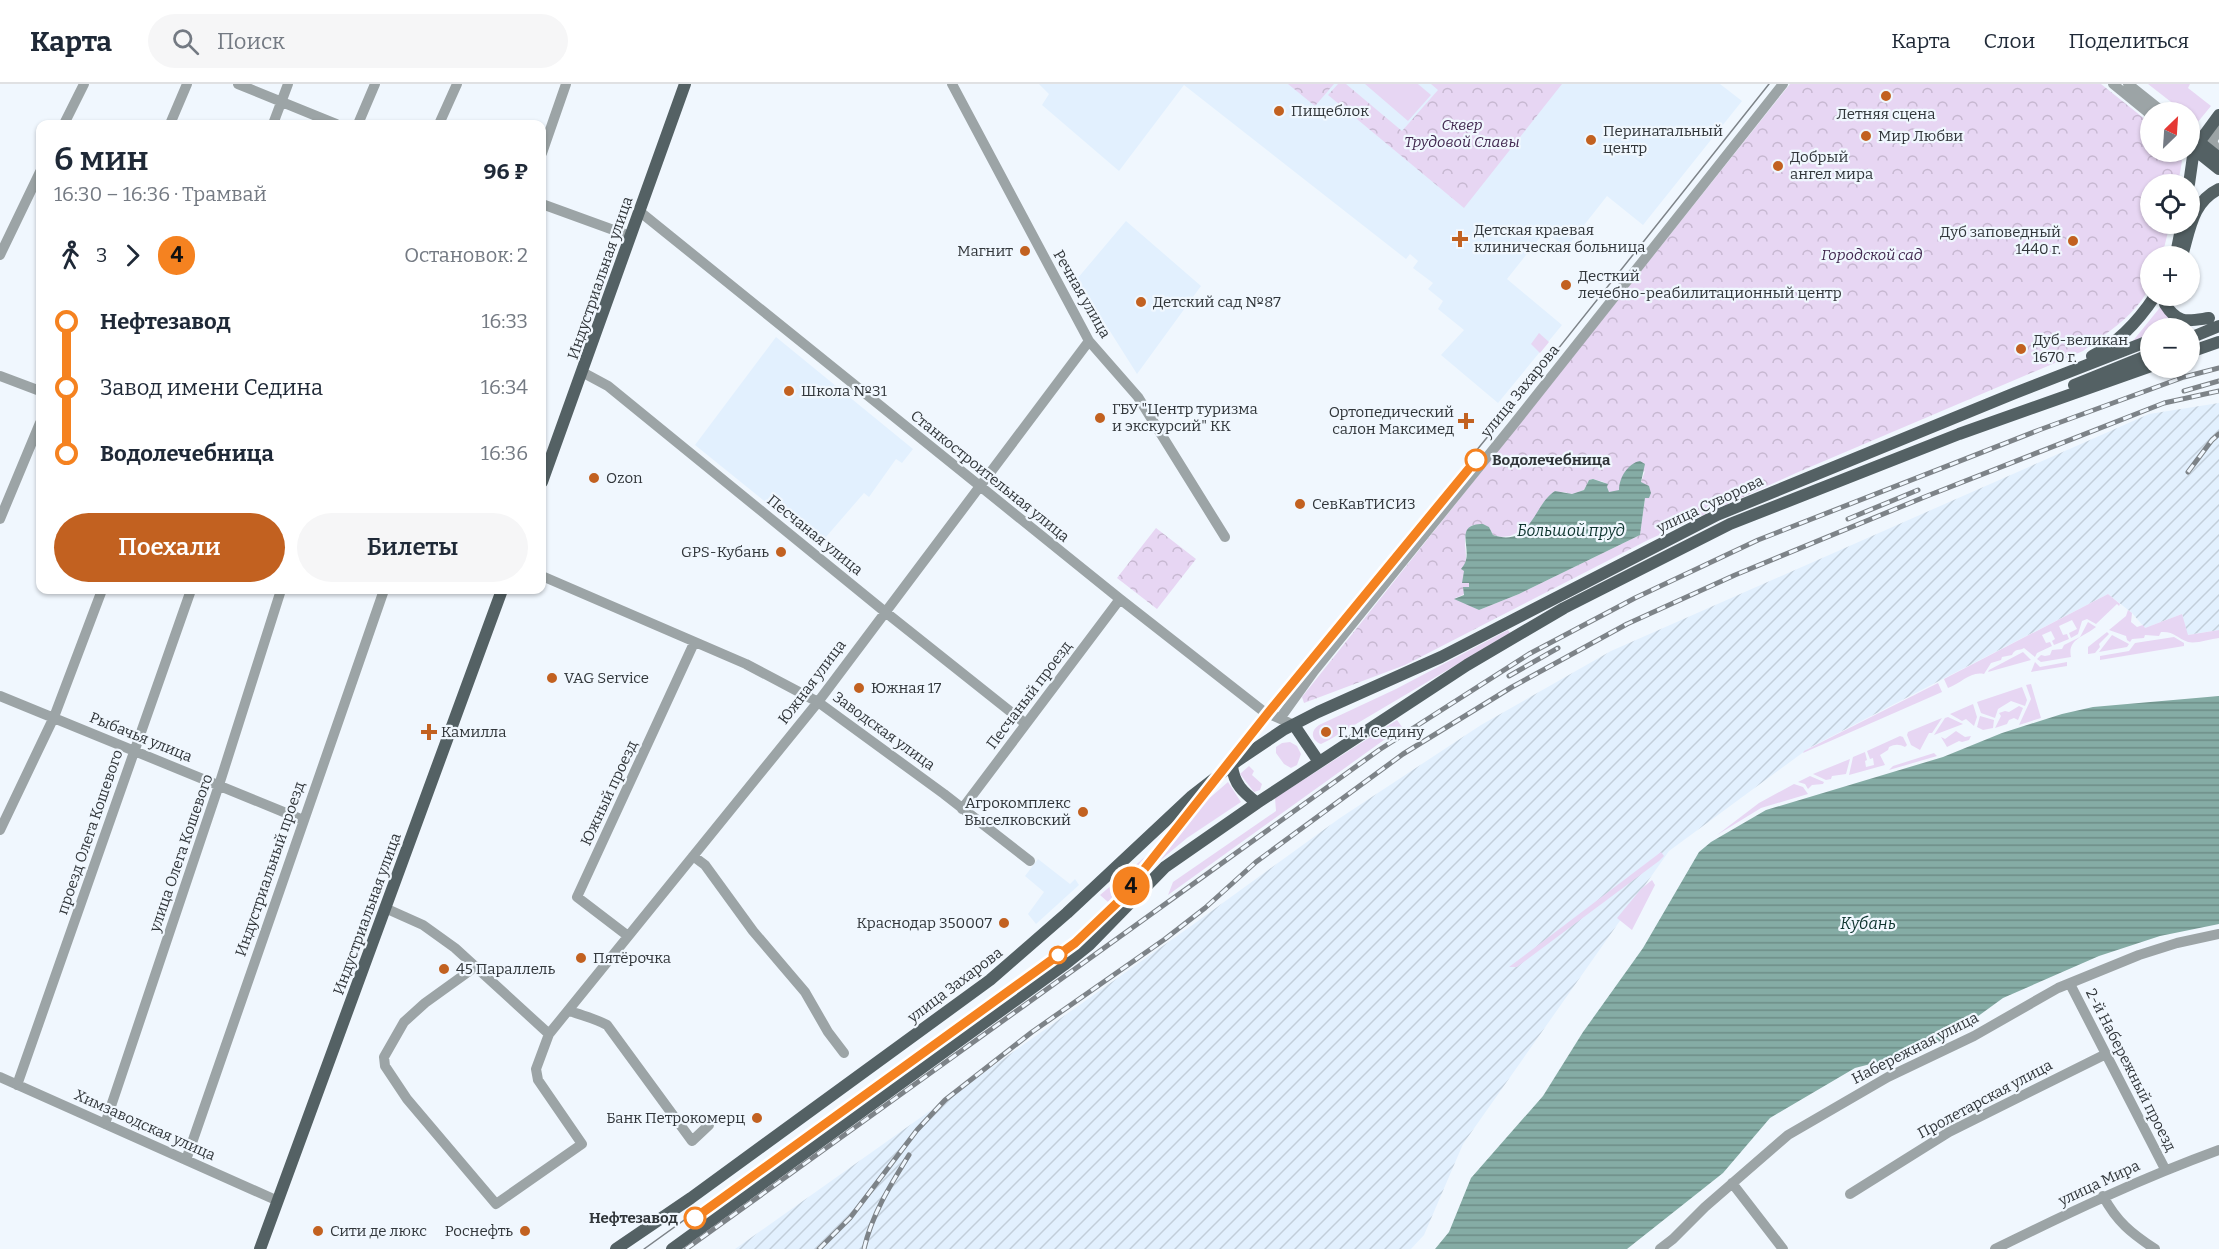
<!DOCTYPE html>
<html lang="ru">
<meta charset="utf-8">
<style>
:root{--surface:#fff;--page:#f6f6f7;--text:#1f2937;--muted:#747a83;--line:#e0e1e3;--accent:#c26120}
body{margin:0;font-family:Bitter,serif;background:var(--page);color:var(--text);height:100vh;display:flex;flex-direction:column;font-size:22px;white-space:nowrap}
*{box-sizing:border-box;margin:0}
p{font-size:20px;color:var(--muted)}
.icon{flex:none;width:33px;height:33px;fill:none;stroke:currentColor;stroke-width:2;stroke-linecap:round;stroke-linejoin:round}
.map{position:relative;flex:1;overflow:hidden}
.side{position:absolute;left:36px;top:36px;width:510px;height:474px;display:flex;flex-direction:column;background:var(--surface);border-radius:12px;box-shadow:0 2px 4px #0004}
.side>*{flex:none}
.badge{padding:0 12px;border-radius:20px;font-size:21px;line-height:39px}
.needle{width:39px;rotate:25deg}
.controls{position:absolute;left:2140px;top:18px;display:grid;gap:12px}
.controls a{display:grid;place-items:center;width:60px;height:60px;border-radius:50%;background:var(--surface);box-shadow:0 2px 4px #0004;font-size:30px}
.map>.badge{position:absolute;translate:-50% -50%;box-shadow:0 0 0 3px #fff}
.legs{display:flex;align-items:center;gap:9px;height:66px;padding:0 18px;font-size:20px}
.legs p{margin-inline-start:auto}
.overview{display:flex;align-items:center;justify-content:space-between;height:102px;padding:0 18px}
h1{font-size:33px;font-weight:600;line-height:45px}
.button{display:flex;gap:12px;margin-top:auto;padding:12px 18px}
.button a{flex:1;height:69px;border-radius:36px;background:var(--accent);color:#fff;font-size:24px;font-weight:600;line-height:69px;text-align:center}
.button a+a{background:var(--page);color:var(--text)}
ul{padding:0 18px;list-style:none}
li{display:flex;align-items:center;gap:21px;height:66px;font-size:22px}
li i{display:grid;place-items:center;width:9px;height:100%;margin:0 8px;background:currentColor}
li i::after{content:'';width:15px;height:15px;margin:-8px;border:4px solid;border-radius:50%;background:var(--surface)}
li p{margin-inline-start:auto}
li:first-child i{background:linear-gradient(#0000 50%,currentColor 0)}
li:last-child i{background:linear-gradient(currentColor 50%,#0000 0)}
header{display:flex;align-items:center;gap:36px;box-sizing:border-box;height:84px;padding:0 30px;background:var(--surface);border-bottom:2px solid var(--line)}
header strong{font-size:28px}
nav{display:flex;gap:33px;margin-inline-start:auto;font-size:21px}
.search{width:420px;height:54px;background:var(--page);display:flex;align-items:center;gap:15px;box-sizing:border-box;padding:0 21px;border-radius:33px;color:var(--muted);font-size:22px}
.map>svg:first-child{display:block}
.built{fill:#e2f0fe}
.industrial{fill:url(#industrial-furrows)}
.grass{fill:#e7d6f3}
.forest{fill:url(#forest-crowns);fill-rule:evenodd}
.water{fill:url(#water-rules)}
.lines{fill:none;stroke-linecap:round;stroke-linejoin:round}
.minor{stroke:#9ca4a6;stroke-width:10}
.major{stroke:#546164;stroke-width:12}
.tram{stroke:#7d8388;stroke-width:1.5}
.rail-casing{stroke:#7d8388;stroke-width:5}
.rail{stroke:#f0f7fe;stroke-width:3;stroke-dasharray:9;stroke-linecap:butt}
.line-1-casing{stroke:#fff;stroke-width:14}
.line-1{stroke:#f58220;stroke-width:9}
.poi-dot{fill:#c26120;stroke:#f0f7fe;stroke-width:2}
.stop-1-dot{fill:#fff;stroke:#f58220;stroke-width:3}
.labels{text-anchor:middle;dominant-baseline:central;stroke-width:4.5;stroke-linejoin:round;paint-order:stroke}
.poi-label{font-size:15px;fill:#31363a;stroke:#f0f7fe;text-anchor:start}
.park-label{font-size:15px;font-style:italic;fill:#41284f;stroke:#f0f7fe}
.street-label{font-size:15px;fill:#31363a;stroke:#f0f7fe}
.stop-label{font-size:15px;font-weight:bold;fill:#31363a;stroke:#f0f7fe;text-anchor:start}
.water-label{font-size:16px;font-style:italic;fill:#0e352f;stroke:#f0f7fe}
</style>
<header>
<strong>Карта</strong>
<div class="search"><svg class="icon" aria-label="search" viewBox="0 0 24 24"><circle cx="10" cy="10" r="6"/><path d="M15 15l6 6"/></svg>Поиск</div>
<nav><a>Карта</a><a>Слои</a><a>Поделиться</a></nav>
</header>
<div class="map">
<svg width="2219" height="1165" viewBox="0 0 2219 1165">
<defs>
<pattern id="industrial-furrows" width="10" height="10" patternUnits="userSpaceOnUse" patternTransform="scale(1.5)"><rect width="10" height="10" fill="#e2f0fe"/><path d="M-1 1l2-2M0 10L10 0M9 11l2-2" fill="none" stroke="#c2ceda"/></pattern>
<pattern id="forest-crowns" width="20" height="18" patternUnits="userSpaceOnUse" patternTransform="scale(1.5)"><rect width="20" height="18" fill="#e7d6f3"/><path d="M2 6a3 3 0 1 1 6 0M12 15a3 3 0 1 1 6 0" fill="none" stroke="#c7b8d1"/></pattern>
<pattern id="water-rules" width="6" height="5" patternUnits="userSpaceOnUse" patternTransform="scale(1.5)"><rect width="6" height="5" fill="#85aca5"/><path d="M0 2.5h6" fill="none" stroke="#6d8d87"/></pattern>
</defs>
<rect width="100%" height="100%" fill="#f0f7fe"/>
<path class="built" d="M1039 0H1720L1742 17 1643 141 1607 112 1566 164 1545 147 1507 195 1562 241 1498 319 1441 271 1464 246 1438 225 1443 217 1428 205 1433 199 1413 184 1418 177 1410 170 1406 175 1184 1 1119 87 1042 21 1049 10Z
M1126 137 1201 202 1137 290 1077 195Z
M776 253 913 365 902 379 896 375 869 413 864 409 819 461 695 361Z
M1038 775 1070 800 1075 795 1079 801 1036 840 1028 830 1044 808 1025 792Z"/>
<path class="industrial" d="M2219 319V546L2187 551 2182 530 2145 544 2132 529 2108 510 1809 664 1669 767 1463 1060 1424 1151 1411 1165H735L1191 842 1340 734 1481 641 1611 567 2149 330Z"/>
<path class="grass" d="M1365 0H1418L1431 11 1408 37Z
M2148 0H2190L2188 4 2211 22 2197 39 2190 33V28H2184Z
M2162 221 2179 240 2167 244H2151V251L2132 258Z
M1539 249 1549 258 1540 269 1531 260Z
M2108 510 2120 520 2119 522 2117 520 2096 540 2087 535 2082 537 2078 550 2071 554 2069 549 2077 545 2072 536 2059 542 2063 551 2067 550 2069 555 2054 561 2052 557 2055 555 2051 547 2042 551 2046 559 2050 558 2052 562 2037 569 2035 573 2024 564C2019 567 2015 564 2012 571L2002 573 2001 576 1991 579 1984 590C1970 587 1962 599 1948 604L1944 595Z
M2128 526 2132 529 2131 538 2137 543 2143 541 2145 544 2182 530 2188 551 2219 546V554C2210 555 2196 560 2188 558 2177 554 2174 547 2161 548L2159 552 2145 551 2144 554 2132 555 2130 558 2127 556 2126 552 2109 546 2126 532Z
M2088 538 2096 543C2084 553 2067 555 2071 573L2041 578 2037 575 2041 571 2045 572 2050 571 2052 566 2062 565 2064 561 2080 553Z
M1508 546 1510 549 1329 656 1321 660C1311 656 1310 647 1319 641L1396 605Z
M2107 548 2109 550 2099 560 2100 563 2095 569 2088 570V563Z
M2112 551 2129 560 2127 563 2099 568Z
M2174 553 2184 559V562L2100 576V572L2129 567 2135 559Z
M2023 568 2031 576 1988 588 1989 586Z
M2035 578 2040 583 2067 578V582L2031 588Z
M1938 599 1942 608 1803 669 1804 667Z
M2031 600 2041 634 2019 641 2031 615 2026 601Z
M2022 603 2027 616 2025 622 2011 617 1998 625 1995 634 1981 629 1977 618Z
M1973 620 1977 633 1974 642 1966 635 1962 637 1950 630Z
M2019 622 2023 624 2018 636 2014 634 2009 636 2007 640 1995 644 2001 632 1999 629 2005 627 2009 628Z
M1980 632 1994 636 1993 644 1983 646 1977 643Z
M1948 633 1963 640 1934 651 1945 634Z
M1942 634 1932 649H1929L1920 666 1911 661 1907 651 1908 648Z
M1397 636 1402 643 1168 811 1173 798 1276 727 1275 714Z
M1956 647 1965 653 1971 652 1969 656 1962 658 1959 657 1947 663 1941 653 1945 655Z
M1900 652 1903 653 1907 661 1905 663C1899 660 1895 660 1889 663L1888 666 1880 671 1885 681 1849 691 1853 673 1865 668 1867 676 1865 677 1866 683 1874 681 1873 674 1870 675 1867 667Z
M1290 658 1297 662 1301 670 1297 681 1291 684 1284 680 1276 669V663L1282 659Z
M1934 669 1937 672 1889 686 1893 682Z
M1850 675 1846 690 1832 692 1831 695 1826 696 1813 690Z
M1249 682 1254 687 1252 691 1262 700 1260 706 1254 708 1240 690Z
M1810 692 1824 698 1823 700 1812 701 1808 705 1805 700 1798 698Z
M1228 698 1241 718 1187 754 1145 789 1190 731Z
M1794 700 1803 703 1808 710 1761 724 1717 751 1759 719Z
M1661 768 1664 772 1659 777 1517 883H1509Z
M1145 773 1108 818 1100 811Z
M1652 796 1655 801 1632 846 1617 834 1641 805Z"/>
<path class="forest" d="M1288 0H1334L1315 22Z
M1338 0H1346L1402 47 1438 6 1431 0H1562L1464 124 1328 11Z
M1790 0H2101L2151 40V68H2179L2182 77 2178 100H2151V140H2170L2162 172H2151C2151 181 2153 193 2150 201 2139 229 2107 249 2083 267L1796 389 1648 456 1405 581 1304 619 1302 613ZM1645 387 1641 398 1645 414 1640 451 1519 510 1479 526 1455 514C1463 511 1470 508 1469 499L1463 494C1464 488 1466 481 1466 474 1466 462 1461 450 1473 441L1489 443 1493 451 1501 453 1510 452 1529 443 1544 418 1563 408 1572 410 1584 406 1589 396 1593 395 1604 398 1609 408H1616Z
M1156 444 1196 475 1157 525 1117 494Z"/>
<path class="water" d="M1640 377 1645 380 1641 398 1649 402 1651 409 1649 414H1645L1640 451 1519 510 1479 526 1454 515 1464 511 1463 503H1469V499H1462L1464 487 1461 485C1463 482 1465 480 1466 476 1470 461 1455 440 1483 440L1489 443 1493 451C1531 464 1533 421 1555 407L1572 410 1584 406 1589 396 1593 395 1608 400 1607 403 1609 408 1619 406C1619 394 1628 379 1640 377Z
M2219 612V840L2160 852 2099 872 2003 914 1948 954 1917 968 1855 984 1770 1034 1723 1089 1627 1165H1435L1449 1148 1471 1094 1543 1012 1583 948 1643 864 1699 768 1711 758 1766 726 1943 673 2002 649 2062 630 2093 623Z"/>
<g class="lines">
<path class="minor" d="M238 0 336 40
M952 0 1089 257 1138 313 1225 453
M2113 0 2151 31
M2128 0 2163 28
M64 40 84 0
M170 40 187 0
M273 40 288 0
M358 40 375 0
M439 40 457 0
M2219 45 2212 57 2219 70
M2190 50 2199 58
M542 69 566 0
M542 120 630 152
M639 127 1120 515 1263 627 1294 641
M0 171 40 88
M582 288 608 302 884 527 1026 640
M0 292 40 307
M0 435 40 339
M542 492 746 580 818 618 944 710 1030 777
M0 612 303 736
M1281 633 1314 587 1513 341 1783 0
M962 725 1120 515
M0 746 54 633 102 506
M693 772 705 781 753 847 805 908 828 948 844 969
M385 824 423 841 455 864 549 950
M628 852 577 813 694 559
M475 883 425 919 404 938 384 973 385 982 407 1015 496 1120 582 1060 538 996 536 985 549 950 818 618 1089 257
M2070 900 2165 1085
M570 927C583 932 594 934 607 941L692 1057 709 1041
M0 993 278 1117
M17 1001 191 506
M105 1040 219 701 281 506
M186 1076 384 506
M1732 1099 1783 1165
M1850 1110 1949 1048 2106 970
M2103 1112C2117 1138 2131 1149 2155 1165
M1660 1165 1673 1155 1705 1123 1788 1051 1888 993 1974 952 2058 904 2139 871 2177 859 2219 850
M1995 1165C2068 1129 2142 1094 2219 1066"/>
<path class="major" d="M2199 58 2219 74
M2194 65 2219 85
M2189 100 2194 65 2219 31
M2177 165 2182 140
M2182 172C2190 146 2192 118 2219 105
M2166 212 2165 220C2178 241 2188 237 2209 234
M2190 254 2219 242
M2190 268 2219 258
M2092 272C2118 259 2139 236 2155 212
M2074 301 2151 270
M542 398 685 0
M1294 641 1319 678
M1232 682C1234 700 1243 708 1257 719
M260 1165 502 506
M616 1165 691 1114 990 896 1067 829 1192 712 1237 677 1283 646 1318 628 1441 573 1717 431 2015 309 2151 256
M672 1165 1064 881 1089 861 1165 783 1257 719 1467 581 1564 524 1730 440 1959 350 2151 282"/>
<path class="tram" d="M644 1165 1072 856 1116 814 1263 627 1503 334 1769 0"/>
<defs>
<path id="rail" d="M2184 307 2219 297
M2188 388 2212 356 2219 350
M1848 435 1918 406
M1509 592 1558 564
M686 1165 1379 666 1529 570 1635 514 1758 456 2039 346 2184 293 2219 284
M819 1165 850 1134 917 1046 945 1016 1032 948 1165 855 1205 824 1256 778 1403 670 1512 603 1627 540 1735 491 1927 412 2164 319 2219 307
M864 1165C872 1130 891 1100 909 1071"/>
</defs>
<use href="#rail" class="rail-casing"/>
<use href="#rail" class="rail"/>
</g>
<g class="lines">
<defs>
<path id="line-1" d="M695 1134 1075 859 1119 817 1268 629 1476 376"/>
</defs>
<use href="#line-1" class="line-1-casing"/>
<use href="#line-1" class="line-1"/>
</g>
<g class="poi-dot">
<circle cx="1886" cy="12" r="6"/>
<circle cx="1279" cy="27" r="6"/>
<circle cx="1866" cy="52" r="6"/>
<circle cx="1591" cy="56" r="6"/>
<circle cx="1778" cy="82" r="6"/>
<path d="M1457 146h6v6h6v6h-6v6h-6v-6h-6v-6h6z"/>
<circle cx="2073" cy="157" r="6"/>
<circle cx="1025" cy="167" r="6"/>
<circle cx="1566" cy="201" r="6"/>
<circle cx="1141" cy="218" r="6"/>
<circle cx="2021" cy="265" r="6"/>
<circle cx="789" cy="307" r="6"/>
<circle cx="1100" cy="334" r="6"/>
<path d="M1463 328h6v6h6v6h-6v6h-6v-6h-6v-6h6z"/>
<circle cx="594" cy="394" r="6"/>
<circle cx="1300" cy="420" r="6"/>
<circle cx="781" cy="468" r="6"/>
<circle cx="552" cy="594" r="6"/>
<circle cx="859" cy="604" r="6"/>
<path d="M426 639h6v6h6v6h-6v6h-6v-6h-6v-6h6z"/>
<circle cx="1326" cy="648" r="6"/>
<circle cx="1083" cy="728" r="6"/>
<circle cx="1004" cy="839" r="6"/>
<circle cx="581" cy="874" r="6"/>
<circle cx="444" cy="885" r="6"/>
<circle cx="757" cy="1034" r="6"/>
<circle cx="318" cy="1147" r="6"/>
<circle cx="525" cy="1147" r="6"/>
</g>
<g class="stop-1-dot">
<circle cx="1476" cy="376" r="10"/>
<circle cx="1058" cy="871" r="8"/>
<circle cx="695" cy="1134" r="10"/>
</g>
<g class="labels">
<g class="poi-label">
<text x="1291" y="27">Пищеблок</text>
<text x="1886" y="30" text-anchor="middle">Летняя сцена</text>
<text x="1603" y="47">Перинатальный<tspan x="1603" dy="17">центр</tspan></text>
<text x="1878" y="52">Мир Любви</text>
<text x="1790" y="73">Добрый<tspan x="1790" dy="17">ангел мира</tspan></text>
<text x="1474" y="146">Детская краевая<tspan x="1474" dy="17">клиническая больница</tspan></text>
<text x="2061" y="148" text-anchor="end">Дуб заповедный<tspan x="2061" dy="17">1440 г.</tspan></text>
<text x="1013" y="167" text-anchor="end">Магнит</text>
<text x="1578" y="192">Десткий<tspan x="1578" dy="17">лечебно-реабилитационный центр</tspan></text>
<text x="1153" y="218">Детский сад №87</text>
<text x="2033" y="256">Дуб-великан<tspan x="2033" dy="17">1670 г.</tspan></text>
<text x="801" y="307">Школа №31</text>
<text x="1112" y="325">ГБУ "Центр туризма<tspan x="1112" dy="17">и экскурсий" КК</tspan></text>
<text x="1454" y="328" text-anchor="end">Ортопедический<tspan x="1454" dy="17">салон Максимед</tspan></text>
<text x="606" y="394">Ozon</text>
<text x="1312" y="420">СевКавТИСИЗ</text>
<text x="769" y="468" text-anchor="end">GPS-Кубань</text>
<text x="564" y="594">VAG Service</text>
<text x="871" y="604">Южная 17</text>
<text x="441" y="648">Камилла</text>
<text x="1338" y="648">Г. М. Седину</text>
<text x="1071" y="719" text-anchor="end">Агрокомплекс<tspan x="1071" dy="17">Выселковский</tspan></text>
<text x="992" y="839" text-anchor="end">Краснодар 350007</text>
<text x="593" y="874">Пятёрочка</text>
<text x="456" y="885">45 Параллель</text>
<text x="745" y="1034" text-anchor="end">Банк Петрокомерц</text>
<text x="330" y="1147">Сити де люкс</text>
<text x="513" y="1147" text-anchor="end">Роснефть</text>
</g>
<g class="park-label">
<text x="1462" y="41">Сквер<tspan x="1462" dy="17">Трудовой Славы</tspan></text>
<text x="1872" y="171">Городской сад</text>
</g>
<g class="street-label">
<text transform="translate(600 194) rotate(-71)">Индустриальная улица</text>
<text transform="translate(1082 210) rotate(60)">Речная улица</text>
<text transform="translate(1520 307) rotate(-51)">улица Захарова</text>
<text transform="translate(990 392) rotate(39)">Станкостроительная улица</text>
<text transform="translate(1710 420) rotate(-25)">улица Суворова</text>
<text transform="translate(815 451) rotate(39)">Песчаная улица</text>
<text transform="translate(812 598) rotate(-53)">Южная улица</text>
<text transform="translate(1029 611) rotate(-53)">Песчаный проезд</text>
<text transform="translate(884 647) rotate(36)">Заводская улица</text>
<text transform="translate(141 653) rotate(22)">Рыбачья улица</text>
<text transform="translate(609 709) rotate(-65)">Южный проезд</text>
<text transform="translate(90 748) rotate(-71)">проезд Олега Кошевого</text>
<text transform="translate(181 769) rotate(-71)">улица Олега Кошевого</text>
<text transform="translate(270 785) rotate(-71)">Индустриальный проезд</text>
<text transform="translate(367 830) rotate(-70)">Индустриальная улица</text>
<text transform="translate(955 901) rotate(-37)">улица Захарова</text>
<text transform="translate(1915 964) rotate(-27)">Набережная улица</text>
<text transform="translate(2131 986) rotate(63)">2-й Набережный проезд</text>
<text transform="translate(1985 1015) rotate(-28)">Пролетарская улица</text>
<text transform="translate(145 1041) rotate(24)">Химзаводская улица</text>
<text transform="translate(2099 1099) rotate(-25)">улица Мира</text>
</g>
<g class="stop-label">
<text x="1492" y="376">Водолечебница</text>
<text x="678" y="1134" text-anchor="end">Нефтезавод</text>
</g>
<g class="water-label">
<text x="1571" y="446">Большой пруд</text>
<text x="1868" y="839">Кубань</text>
</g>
</g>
</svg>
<div class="controls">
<a><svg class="needle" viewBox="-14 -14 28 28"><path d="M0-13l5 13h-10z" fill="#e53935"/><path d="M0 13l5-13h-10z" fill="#747a83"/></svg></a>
<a><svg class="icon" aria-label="locate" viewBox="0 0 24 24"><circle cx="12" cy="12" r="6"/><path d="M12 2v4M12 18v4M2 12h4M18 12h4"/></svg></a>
<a>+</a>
<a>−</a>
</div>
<b class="badge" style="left:1131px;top:802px;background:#f58220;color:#111">4</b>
<section class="side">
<div class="overview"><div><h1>6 мин</h1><p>16:30 – 16:36 · Трамвай</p></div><b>96 ₽</b></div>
<div class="legs"><svg class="icon" aria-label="walk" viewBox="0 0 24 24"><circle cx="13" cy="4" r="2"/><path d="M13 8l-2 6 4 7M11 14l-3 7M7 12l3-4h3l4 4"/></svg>3<svg class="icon" aria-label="forward" viewBox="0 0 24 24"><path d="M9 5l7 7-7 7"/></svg><b class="badge" style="background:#f58220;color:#111">4</b><p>Остановок: 2</p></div>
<ul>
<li><i style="color:#f58220"></i><b>Нефтезавод</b><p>16:33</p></li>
<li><i style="color:#f58220"></i><span>Завод имени Седина</span><p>16:34</p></li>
<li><i style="color:#f58220"></i><b>Водолечебница</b><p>16:36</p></li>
</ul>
<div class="button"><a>Поехали</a><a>Билеты</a></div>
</section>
</div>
